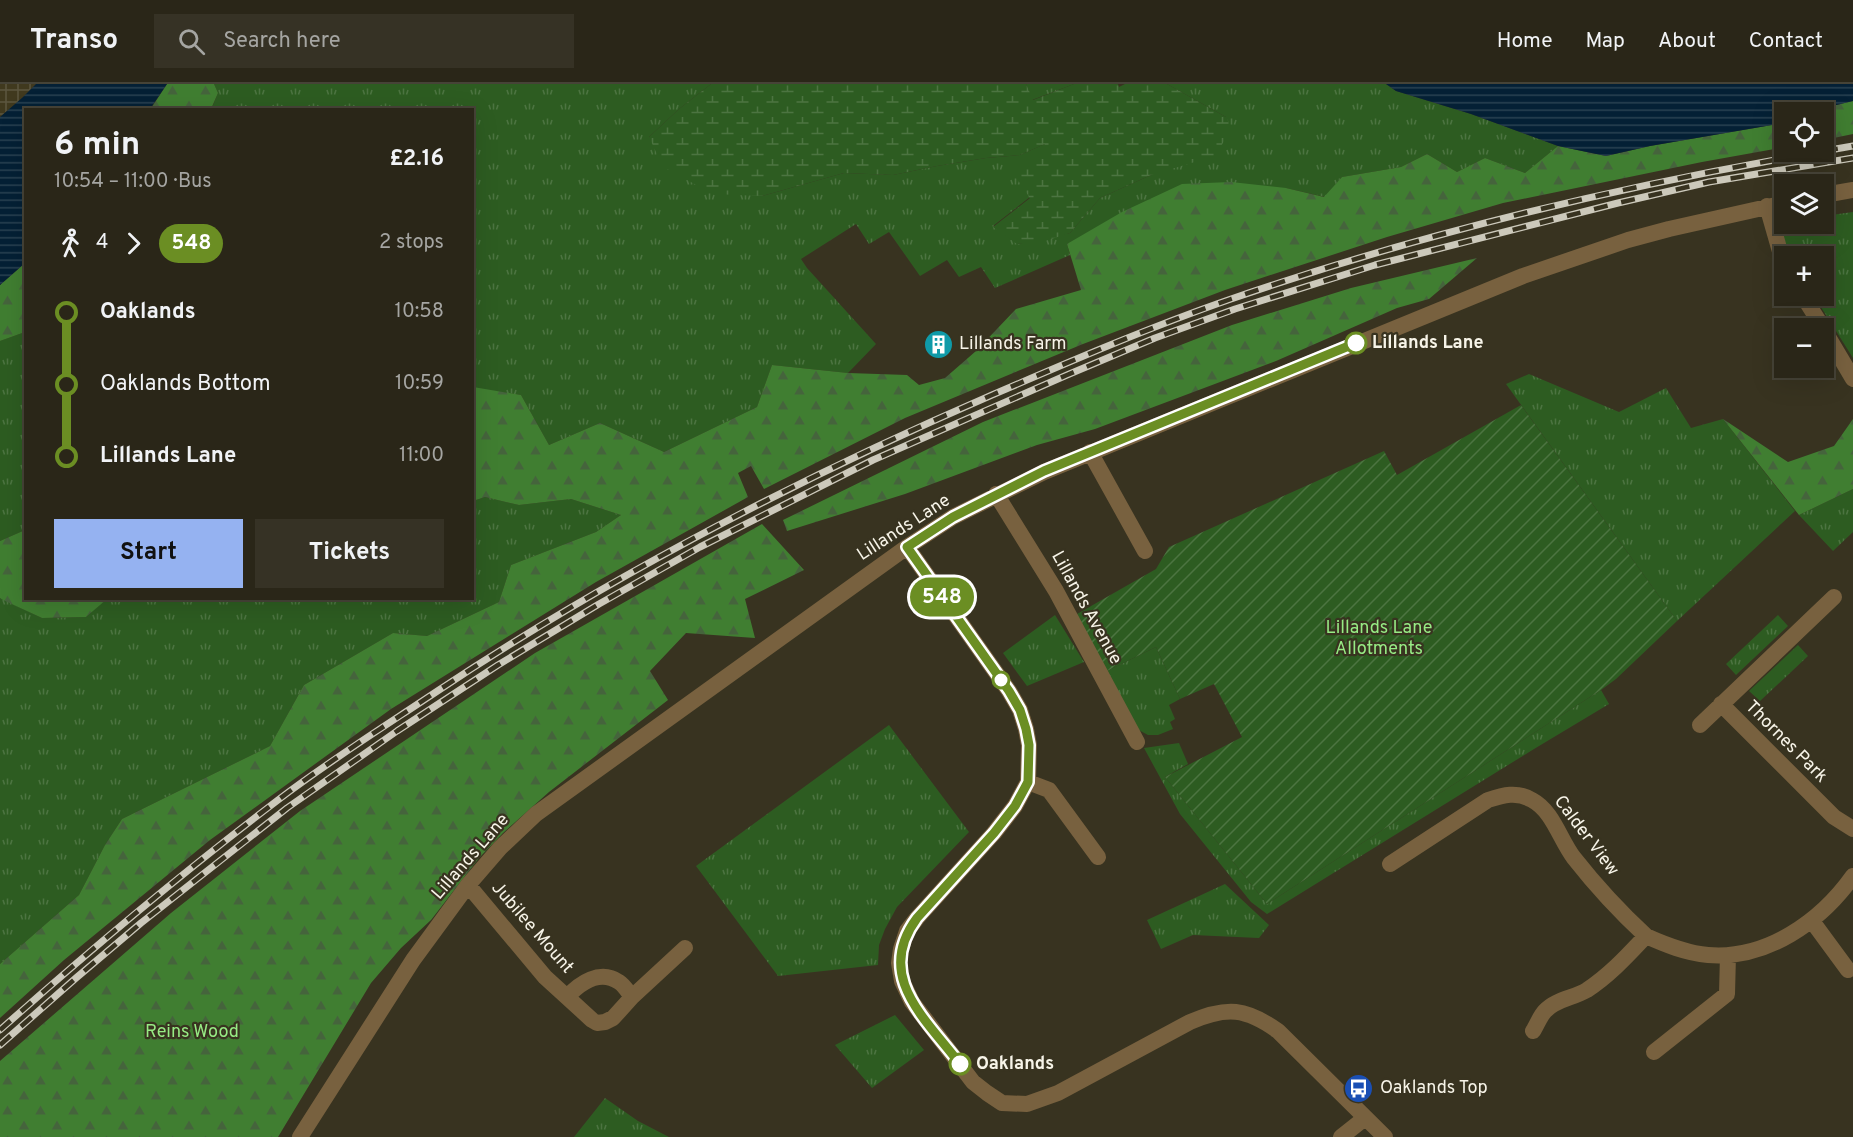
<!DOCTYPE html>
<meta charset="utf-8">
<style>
:root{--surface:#2a2618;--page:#363225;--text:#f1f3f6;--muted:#a5a5a2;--line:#464337;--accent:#95b2f1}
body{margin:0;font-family:Overpass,sans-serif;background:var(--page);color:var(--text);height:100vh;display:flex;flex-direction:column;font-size:22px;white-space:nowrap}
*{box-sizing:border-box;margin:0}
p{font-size:20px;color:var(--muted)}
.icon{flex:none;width:33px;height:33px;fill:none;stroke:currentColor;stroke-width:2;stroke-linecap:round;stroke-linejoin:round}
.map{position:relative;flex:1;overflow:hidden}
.side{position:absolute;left:24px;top:24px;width:450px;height:492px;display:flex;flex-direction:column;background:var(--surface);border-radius:0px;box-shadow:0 6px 24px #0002,0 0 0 2px var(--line)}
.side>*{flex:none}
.badge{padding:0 12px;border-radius:20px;font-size:21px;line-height:39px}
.fabs{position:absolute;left:1774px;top:18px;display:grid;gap:12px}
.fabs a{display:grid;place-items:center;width:60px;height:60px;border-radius:0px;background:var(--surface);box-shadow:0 6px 24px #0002,0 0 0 2px var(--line);font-size:30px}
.map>.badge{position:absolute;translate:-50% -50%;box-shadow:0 0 0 3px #fff}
.legs{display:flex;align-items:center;gap:9px;height:66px;padding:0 30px;font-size:20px}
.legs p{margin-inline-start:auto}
.overview{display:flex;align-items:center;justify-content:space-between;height:102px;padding:0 30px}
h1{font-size:33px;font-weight:700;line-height:45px}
.action{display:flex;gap:12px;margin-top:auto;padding:12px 30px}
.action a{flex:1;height:69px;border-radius:0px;background:var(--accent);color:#111;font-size:24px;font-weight:700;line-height:69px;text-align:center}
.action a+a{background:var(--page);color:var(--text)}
ul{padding:0 30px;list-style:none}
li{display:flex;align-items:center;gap:21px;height:72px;font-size:22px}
li i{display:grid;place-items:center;width:9px;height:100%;margin:0 8px;background:currentColor}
li i::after{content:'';width:15px;height:15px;margin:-8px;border:4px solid;border-radius:50%;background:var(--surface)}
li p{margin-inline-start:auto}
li:first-child i{background:linear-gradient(#0000 50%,currentColor 0)}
li:last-child i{background:linear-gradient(currentColor 50%,#0000 0)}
header{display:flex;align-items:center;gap:36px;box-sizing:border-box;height:84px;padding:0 30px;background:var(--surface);border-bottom:2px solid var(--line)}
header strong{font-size:28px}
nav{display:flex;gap:33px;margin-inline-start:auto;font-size:21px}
.search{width:420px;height:54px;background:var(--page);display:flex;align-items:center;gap:15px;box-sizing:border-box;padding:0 21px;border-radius:0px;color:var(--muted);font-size:22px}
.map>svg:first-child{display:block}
.industrial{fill:url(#industrial-grid)}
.grass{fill:url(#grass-tufts)}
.forest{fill:url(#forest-firs)}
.wetland{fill:url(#wetland-marsh)}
.garden{fill:url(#garden-furrows)}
.water{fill:url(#water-rules)}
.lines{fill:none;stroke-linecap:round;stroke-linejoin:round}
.street{stroke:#78613f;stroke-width:16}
.rail-casing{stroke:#ccc9bb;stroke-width:7}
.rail{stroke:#383320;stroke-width:4.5;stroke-dasharray:14;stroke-linecap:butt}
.line-1-casing{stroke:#fff;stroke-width:14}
.line-1{stroke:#6b8e23;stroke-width:9}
.stop-1-dot{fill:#fff;stroke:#6b8e23;stroke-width:3}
.labels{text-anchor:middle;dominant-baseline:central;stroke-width:4.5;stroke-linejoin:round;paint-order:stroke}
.stop-label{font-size:18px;font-weight:bold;fill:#f7f4e8;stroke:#383320;text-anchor:start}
.poi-label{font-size:18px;fill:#f7f4e8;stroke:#383320;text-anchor:start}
.street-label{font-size:18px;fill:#f7f4e8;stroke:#383320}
.park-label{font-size:18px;fill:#97eb84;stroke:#383320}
</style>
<header>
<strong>Transo</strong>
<div class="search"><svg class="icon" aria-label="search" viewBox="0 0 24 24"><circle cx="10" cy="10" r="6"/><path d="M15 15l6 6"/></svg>Search here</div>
<nav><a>Home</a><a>Map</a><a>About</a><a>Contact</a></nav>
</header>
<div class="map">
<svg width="1853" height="1053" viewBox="0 0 1853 1053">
<defs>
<pattern id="industrial-grid" width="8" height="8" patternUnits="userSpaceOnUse" patternTransform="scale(1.5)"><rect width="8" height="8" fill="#40391e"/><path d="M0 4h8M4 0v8" fill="none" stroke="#5c563f"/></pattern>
<pattern id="grass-tufts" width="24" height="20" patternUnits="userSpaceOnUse" patternTransform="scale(1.5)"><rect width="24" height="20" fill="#2d5c21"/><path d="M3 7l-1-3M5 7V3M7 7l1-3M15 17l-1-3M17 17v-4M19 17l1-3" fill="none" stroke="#4c7441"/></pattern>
<pattern id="forest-firs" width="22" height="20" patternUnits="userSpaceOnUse" patternTransform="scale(1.5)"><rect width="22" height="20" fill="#407e31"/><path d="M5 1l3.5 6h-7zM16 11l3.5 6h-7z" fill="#45643c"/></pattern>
<pattern id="wetland-marsh" width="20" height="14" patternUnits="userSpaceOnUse" patternTransform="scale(1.5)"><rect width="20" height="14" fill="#2d5c21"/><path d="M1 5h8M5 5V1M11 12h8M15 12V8" fill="none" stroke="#4c7441"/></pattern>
<pattern id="garden-furrows" width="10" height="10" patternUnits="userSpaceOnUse" patternTransform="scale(1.5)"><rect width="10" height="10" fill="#2d5c21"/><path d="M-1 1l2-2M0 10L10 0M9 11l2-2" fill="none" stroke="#4c7441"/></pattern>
<pattern id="water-rules" width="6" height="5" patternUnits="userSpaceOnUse" patternTransform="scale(1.5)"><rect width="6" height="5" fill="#042035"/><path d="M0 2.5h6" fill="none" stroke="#294152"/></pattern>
</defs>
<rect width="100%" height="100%" fill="#383320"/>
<path class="industrial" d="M0 0H36L22 14 0 33Z"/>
<path class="grass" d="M214 0H711L679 25 649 53 762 112 844 89 893 91 937 82 986 74 1020 71 1047 59 1040 67 1030 113 993 142 1018 160 1070 149 1100 114 1151 91 1226 33 1167 0H1386L1396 7 1471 30 1558 62 1525 89 1485 74 1457 88 1427 70 1401 83 1342 93 1325 113 1286 104 1067 160 1070 171 995 204 981 183 959 193 947 176 920 192 889 148 869 160 856 140 801 175 807 184 876 260 848 289 772 281 757 323 664 368 600 339 549 361 521 311 473 304 472 26H211L218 9Z
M1026 0H1074L1032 16Z
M1853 128V274L1814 212H1824V172H1790L1782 152 1788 140H1824V132Z
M25 248V446L0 457V257Z
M1529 290 1619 328 1666 304 1691 344 1723 335 1795 427 1677 537 1506 300Z
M1853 405V448L1833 467 1799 431Z
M485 413 519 421 571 415 621 431 596 448 511 481 499 518 427 552 393 549 304 601 270 662 122 735 105 761 79 811 0 880V514L42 534 86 533 107 514H472L473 417Z
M1055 531 1084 578 1027 602 1003 569Z
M1778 531 1788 542 1736 591 1726 580Z
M1798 561 1808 572 1760 617 1749 607Z
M1156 563 1180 615 1169 621 1175 635 1170 638 1173 645 1158 651H1148L1137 645 1107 587Z
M1601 606 1609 620 1534 665 1267 830 1251 818 1180 730 1144 664 1179 659 1188 680 1165 693 1267 820Z
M889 641 969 748 897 823 885 845 879 861 878 881 778 892 696 782Z
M1225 800 1269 841 1259 854 1193 851 1161 865 1147 836Z
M895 931 924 966 872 1004 835 961Z
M605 1014 638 1037 669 1053H574Z"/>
<path class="forest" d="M167 0H214L218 9 211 25 150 26Z
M1853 17V50L1824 56V28H1807Z
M1785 36V63L1702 78 1503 119 1387 153 1225 206 1083 260 905 334 764 405 751 382 738 389 748 413 596 498 391 625 210 756 64 876 0 934V880L79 811 105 761 122 735 270 662 304 601 393 549 427 552 499 518 511 481 596 448 621 431 571 415 519 421 485 413 473 417V303L521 311 549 361 600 339 664 368 757 323 772 281 848 289 907 291 919 301 945 294 976 267 1016 225 1081 206 1067 160 1122 128 1182 100 1231 98 1286 104 1324 113 1342 93 1401 83 1427 70 1457 88 1485 74 1525 89 1558 62 1606 72 1650 62 1772 41Z
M1477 174 1429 215 1397 224 1276 277 1095 345 1037 361 905 410 787 447 783 436 983 338 1232 241 1351 204Z
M25 179V248L0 257V201Z
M1723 335 1788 378 1834 362 1853 335V405L1799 431Z
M762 440 804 486 745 515 755 554 686 549 650 587 668 616 549 708 503 749 479 774 431 836 401 864 371 899 278 1053H0V977L171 829 300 727 535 569Z
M25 446 26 514 107 515 86 533 42 534 3 516 0 514V457Z"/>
<path class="wetland" d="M711 0H1026L1033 16 1074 0H1118L1119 3 1125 0H1167L1226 33 1232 44 1215 72 1151 91 1100 114 1070 149 1042 158 1017 160 993 143 1030 114 1015 92 1045 60 1020 71 986 74 937 82 893 91 844 89 762 112 713 110 663 83 649 53 679 25Z"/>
<path class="garden" d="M1521 321 1677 537 1616 595 1601 606 1267 820 1165 693 1242 653 1214 600 1180 615 1156 563 1107 587 1077 530 1156 485 1169 463 1384 367 1397 391Z"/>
<path class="water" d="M36 0H167L150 25 26 26 25 179 0 201V33L22 14Z
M1386 0H1853V17L1807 28H1785V36L1772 41 1650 62 1606 72 1558 62 1471 30 1396 7Z"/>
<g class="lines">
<path class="street" d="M1824 111 1853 106
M1767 122 1781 171 1785 180
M1803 212 1823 244
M1824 246 1853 295
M1090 368 1145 467
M996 410 1056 507 1137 658
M907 463 1009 607 1020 626 1026 645 1029 661 1028 698 1015 722 994 749 917 834 907 847 901 865 899 879 902 897 912 918 973 998 987 1009 1002 1019 1027 1020 1058 1009 1190 938C1227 922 1246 924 1278 947L1385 1053
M1721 620 1834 733 1853 745
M1700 641 1834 513
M1028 698 1049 706 1098 773
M1390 780 1488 716C1503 711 1517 707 1532 716 1553 727 1560 756 1574 774 1596 802 1620 828 1646 852
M468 801 545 893 592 936 597 939 605 938 613 934 632 913 685 864
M1812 837 1848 886
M567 913C580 899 600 885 619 898 624 901 628 908 632 913
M1533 947C1537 941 1540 932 1545 927 1556 915 1574 914 1587 906 1610 891 1628 871 1646 852 1666 861 1686 869 1708 871 1767 876 1821 837 1853 792
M1654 968 1727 910 1728 871
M300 1053 413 876 468 801 500 764 536 730 907 463 953 433 1044 388 1523 192 1628 156 1669 145 1785 119
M1341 1053 1365 1034"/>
<defs>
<path id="rail" d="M1824 67 1853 62
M0 946C90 866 182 789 278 716 329 677 385 642 439 606 614 490 800 394 992 311 1071 277 1150 243 1231 215 1423 149 1620 102 1820 68
M0 961 76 894 141 839 287 724 397 647 498 581 599 520 700 463 873 376 1067 291 1155 254 1235 225 1375 181 1618 119 1709 98 1853 74"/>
</defs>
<use href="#rail" class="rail-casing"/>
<use href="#rail" class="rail"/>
</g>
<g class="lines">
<defs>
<path id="line-1" d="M960 980C925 934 874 892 917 834L994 749 1015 722 1028 698 1029 661 1026 645 1020 626 1009 607 907 463 953 433 1044 387 1356 259"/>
</defs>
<use href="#line-1" class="line-1-casing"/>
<use href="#line-1" class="line-1"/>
</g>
<defs>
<symbol id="building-disc" viewBox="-11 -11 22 22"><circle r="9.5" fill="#0f9aa8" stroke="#383320"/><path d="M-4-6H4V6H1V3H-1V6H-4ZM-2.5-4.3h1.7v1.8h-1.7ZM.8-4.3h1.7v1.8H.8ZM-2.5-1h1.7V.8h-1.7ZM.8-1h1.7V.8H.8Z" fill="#fff"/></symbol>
<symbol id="bus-disc" viewBox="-11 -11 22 22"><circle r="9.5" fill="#1a4fb4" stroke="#383320"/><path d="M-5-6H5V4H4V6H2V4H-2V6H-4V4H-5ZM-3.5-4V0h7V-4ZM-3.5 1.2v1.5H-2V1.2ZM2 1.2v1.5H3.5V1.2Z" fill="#fff"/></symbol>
</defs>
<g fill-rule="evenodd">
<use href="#building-disc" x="922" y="244" width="33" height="33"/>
<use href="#bus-disc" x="1342" y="988" width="33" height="33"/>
</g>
<g class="stop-1-dot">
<circle cx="1356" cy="259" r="10"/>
<circle cx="1001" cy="596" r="8"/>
<circle cx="960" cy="980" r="10"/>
</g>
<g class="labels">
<g class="stop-label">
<text x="1372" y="259">Lillands Lane</text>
<text x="976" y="980">Oaklands</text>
</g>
<g class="poi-label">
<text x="959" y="260">Lillands Farm</text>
<text x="1380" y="1004">Oaklands Top</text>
</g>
<g class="street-label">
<text transform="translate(904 444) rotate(-33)">Lillands Lane</text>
<text transform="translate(1086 524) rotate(61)">Lillands Avenue</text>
<text transform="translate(1786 658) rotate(45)">Thornes Park</text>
<text transform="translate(1586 752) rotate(53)">Calder View</text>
<text transform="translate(471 773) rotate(-49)">Lillands Lane</text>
<text transform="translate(532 844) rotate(49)">Jubilee Mount</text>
</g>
<g class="park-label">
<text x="1379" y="544">Lillands Lane<tspan x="1379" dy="21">Allotments</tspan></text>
<text x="192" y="948">Reins Wood</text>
</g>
</g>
</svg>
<div class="fabs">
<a><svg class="icon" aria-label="locate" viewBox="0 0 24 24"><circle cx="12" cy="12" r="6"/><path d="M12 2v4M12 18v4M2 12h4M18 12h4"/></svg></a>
<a><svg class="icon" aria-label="layers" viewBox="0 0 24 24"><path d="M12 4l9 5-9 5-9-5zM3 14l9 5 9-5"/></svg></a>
<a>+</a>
<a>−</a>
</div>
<b class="badge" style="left:942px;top:513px;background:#6b8e23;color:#fff">548</b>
<section class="side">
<div class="overview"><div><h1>6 min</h1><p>10:54 – 11:00 · Bus</p></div><b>£2.16</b></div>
<div class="legs"><svg class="icon" aria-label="walk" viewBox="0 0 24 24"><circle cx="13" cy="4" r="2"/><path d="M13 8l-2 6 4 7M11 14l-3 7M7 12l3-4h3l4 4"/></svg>4<svg class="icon" aria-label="forward" viewBox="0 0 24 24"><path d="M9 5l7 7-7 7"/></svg><b class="badge" style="background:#6b8e23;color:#fff">548</b><p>2 stops</p></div>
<ul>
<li><i style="color:#6b8e23"></i><b>Oaklands</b><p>10:58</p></li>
<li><i style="color:#6b8e23"></i><span>Oaklands Bottom</span><p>10:59</p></li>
<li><i style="color:#6b8e23"></i><b>Lillands Lane</b><p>11:00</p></li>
</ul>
<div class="action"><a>Start</a><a>Tickets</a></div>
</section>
</div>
